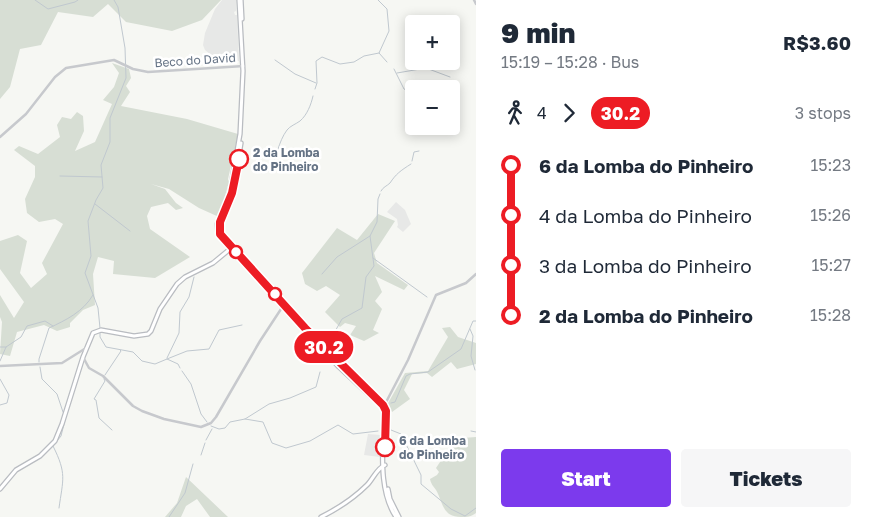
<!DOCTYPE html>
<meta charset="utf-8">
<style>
:root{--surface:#fff;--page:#f6f6f7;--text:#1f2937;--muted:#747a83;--accent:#7c3aed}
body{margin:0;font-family:"Golos Text",sans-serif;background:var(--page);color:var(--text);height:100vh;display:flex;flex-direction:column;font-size:19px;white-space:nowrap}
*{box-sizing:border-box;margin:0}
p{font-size:16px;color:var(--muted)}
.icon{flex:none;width:28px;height:28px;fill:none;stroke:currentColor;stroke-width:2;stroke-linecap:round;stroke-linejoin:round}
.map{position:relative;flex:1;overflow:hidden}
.side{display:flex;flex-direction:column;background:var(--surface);width:400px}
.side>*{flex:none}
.badge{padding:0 10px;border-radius:16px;font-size:18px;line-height:32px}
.controls{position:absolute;left:405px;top:15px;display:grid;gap:10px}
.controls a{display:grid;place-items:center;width:55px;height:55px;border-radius:5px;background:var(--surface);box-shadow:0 2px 12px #0003;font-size:25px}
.map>.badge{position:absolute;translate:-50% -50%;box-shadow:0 0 0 2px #fff}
.legs{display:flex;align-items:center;gap:8px;height:55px;padding:0 25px;font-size:16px}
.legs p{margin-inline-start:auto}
.headline{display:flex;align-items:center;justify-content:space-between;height:85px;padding:0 25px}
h1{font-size:28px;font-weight:800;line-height:38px}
.primary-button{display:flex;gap:10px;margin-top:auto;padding:10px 25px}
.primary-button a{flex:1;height:58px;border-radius:5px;background:var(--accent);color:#fff;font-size:20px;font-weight:800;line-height:58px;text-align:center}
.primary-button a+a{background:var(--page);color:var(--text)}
ul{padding:0 25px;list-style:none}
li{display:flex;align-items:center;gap:18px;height:50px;font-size:19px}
li i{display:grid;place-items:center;width:8px;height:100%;margin:0 6px;background:currentColor}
li i::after{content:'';width:12px;height:12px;margin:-6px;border:4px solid;border-radius:50%;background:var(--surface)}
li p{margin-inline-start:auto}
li:first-child i{background:linear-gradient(#0000 50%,currentColor 0)}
li:last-child i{background:linear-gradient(currentColor 50%,#0000 0)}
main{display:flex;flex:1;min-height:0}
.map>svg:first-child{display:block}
.built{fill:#e7e8e7}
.green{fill:#d7ded4}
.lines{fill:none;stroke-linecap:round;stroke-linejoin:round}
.stream{stroke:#c0c8cf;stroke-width:1}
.secondary-casing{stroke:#b9bcc1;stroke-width:5.5}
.tertiary{stroke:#c7c9cd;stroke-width:2.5}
.secondary{stroke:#fff;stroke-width:3}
.line-1-casing{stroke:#fff;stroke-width:11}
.line-1{stroke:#ed1c24;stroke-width:8}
.stop-1-dot{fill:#fff;stroke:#ed1c24;stroke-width:2.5}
.labels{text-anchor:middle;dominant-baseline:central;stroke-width:5;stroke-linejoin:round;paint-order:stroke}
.street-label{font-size:12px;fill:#657385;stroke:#fff}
.stop-label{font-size:12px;font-weight:bold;fill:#657385;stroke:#fff;text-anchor:start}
</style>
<main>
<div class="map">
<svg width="476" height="517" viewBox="0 0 476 517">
<rect width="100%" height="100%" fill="#f6f7f3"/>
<path class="built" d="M222 0H236V11L234 12 235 15H237L239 61H228L226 57 211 55 205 50 203 45 205 33 215 9Z
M396 202 405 210 411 224 403 232 397 227 398 225 397 219 387 212Z
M368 434 380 435V457L364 455Z"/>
<path class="green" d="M0 0H221L202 20 172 31 126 22 108 4 93 17 58 12 41 45 20 49 10 87 0 99Z
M112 63 129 69 131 78 126 86 130 92 121 106 187 119 238 134 228 179 229 182 219 217 199 208 169 189 151 184 165 189 176 203 183 208 176 210 168 203 151 207 147 216 150 229 190 257 155 278 113 274 114 261 98 257 93 274 95 305 83 310 70 323V327L57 331 44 325 17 332 10 356 0 354 2 322 0 317V295L14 318 24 302 0 269V241L18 235 27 241 20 273 31 288 47 274 42 263 63 224 55 219 39 222 27 213 25 199 35 177V166L14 150 19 146 38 154 60 137 57 125 62 117 71 119 77 112 83 116 84 131 75 151 95 142 112 104 103 100 114 87 119 73Z
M378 214 395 221 374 253 377 263 408 285 404 290 375 276 382 292 375 301 382 309 373 330 379 333 364 341 350 335 356 326 345 323 340 327 325 312 340 295 326 286 317 291 305 284 302 273 337 228 357 240Z
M450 327 458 337 476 343V364L457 369 451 362 432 377 427 373 412 374 404 390 410 399 392 412 387 405 405 373 428 371 448 337 442 328Z
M476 437V513C471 517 467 517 461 517 442 517 443 502 436 490 433 486 431 484 430 479L437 475 439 472 436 468 444 456 463 438Z
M186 477 228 517H210L197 499 186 506 181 517H165L177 503Z"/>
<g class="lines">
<path class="stream" d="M35 0 48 9 75 2 78 0
M378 0 387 9 389 31 379 53 387 62
M275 60 295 74 316 83
M394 69 404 89 414 94
M397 73 426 68 450 77
M315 89 317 83 316 61 322 57 340 64 354 62 364 56 379 53
M429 131 437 129V126
M412 161 414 152 419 151
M269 171C277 158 278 142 287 130 290 126 296 124 300 121 307 115 311 105 313 96
M60 176 102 177
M381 191C383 187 387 186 390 183 396 174 400 171 411 164
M95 204 130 231
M373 258 427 297
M322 274 337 257 370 236
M100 328 98 308 85 273 91 256 88 221 96 200 103 188 101 165 110 142V118L126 78 125 48 118 7 114 0
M470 329 473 336 471 356 475 370
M100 332V337L106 347 133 352 142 361 155 364 167 359 178 364 180 368
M333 335 342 319 362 308 366 277 374 266 370 236 377 222 378 199 380 194
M0 347H6
M167 358 179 333 180 312 189 297 194 277
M167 359 187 351 209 349 219 330 242 325
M0 361 6 347 21 337 27 326 45 321 53 326
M39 362V359L49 328C66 320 83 312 93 295
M40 367 42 379 57 394 63 412
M182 371 191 384 201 414 207 422
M105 375 121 351 120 350
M0 379 9 395 7 403 0 405
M104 379 105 381 94 399 96 400 99 418 112 430
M391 403 395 402 406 376 410 374 428 372 461 349 473 321H476
M245 419 263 422 272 443 286 448 310 441 338 425 353 434 378 431
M211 426 219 429 225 428 230 422 245 419 269 404 290 398 316 387 320 372
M386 428 401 434 421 475V484L451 509 465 516 476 508
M471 431 476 432
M206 440 212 429
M201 455 205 443
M59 508C63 479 67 474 53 446L61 436 65 420
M169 517 185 493 193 464"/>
<defs>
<path id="secondary" d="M239 0 243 71 240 134 230 191 217 224 218 235 293 318 339 367 383 408C385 417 383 427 383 436 382 462 381 495 396 517
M241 0 242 19
M238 161 241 143
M228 203 237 168
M221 220 219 229 222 238 330 354 384 408
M0 489 16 470 40 456 55 441 62 424 83 357 93 333 101 330 134 336 148 334 151 331 160 309 177 284 185 277 213 263 230 249
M388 489 390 499 399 517
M321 517C337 509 354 498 367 485 373 479 377 468 385 465"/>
</defs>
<use href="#secondary" class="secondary-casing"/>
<path class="tertiary" d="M474 0 476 4
M0 137 26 114 55 77 66 68 114 60 133 69 148 72 244 66
M83 357 89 368 103 376 133 406 142 411 164 419 201 427 211 423 216 417 260 341 283 306
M0 366 62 363 86 348
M383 408 408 360 436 295 466 283 476 274"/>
<use href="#secondary" class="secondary"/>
</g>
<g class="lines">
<defs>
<path id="line-1" d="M239 159 232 193 220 222V234L305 328 383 405 386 411 385 447"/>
</defs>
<use href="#line-1" class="line-1-casing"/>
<use href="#line-1" class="line-1"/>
</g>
<g class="stop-1-dot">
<circle cx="239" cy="159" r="9"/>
<circle cx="236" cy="252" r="6"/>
<circle cx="275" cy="294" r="6"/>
<circle cx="385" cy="447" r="9"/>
</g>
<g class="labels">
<g class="street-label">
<text transform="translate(195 60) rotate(-4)">Beco do David</text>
</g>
<g class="stop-label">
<text x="253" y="152">2 da Lomba<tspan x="253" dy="14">do Pinheiro</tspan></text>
<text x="399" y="440">6 da Lomba<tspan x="399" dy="14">do Pinheiro</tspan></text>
</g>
</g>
</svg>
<div class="controls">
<a>+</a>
<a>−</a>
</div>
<b class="badge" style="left:324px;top:347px;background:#ed1c24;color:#fff">30.2</b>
</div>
<section class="side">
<div class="headline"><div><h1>9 min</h1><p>15:19 – 15:28 · Bus</p></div><b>R$3.60</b></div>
<div class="legs"><svg class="icon" aria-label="walk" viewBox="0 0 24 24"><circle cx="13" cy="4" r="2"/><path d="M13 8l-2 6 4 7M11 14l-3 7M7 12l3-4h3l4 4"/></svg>4<svg class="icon" aria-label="forward" viewBox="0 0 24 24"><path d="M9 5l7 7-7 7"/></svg><b class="badge" style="background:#ed1c24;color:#fff">30.2</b><p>3 stops</p></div>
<ul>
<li><i style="color:#ed1c24"></i><b>6 da Lomba do Pinheiro</b><p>15:23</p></li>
<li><i style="color:#ed1c24"></i><span>4 da Lomba do Pinheiro</span><p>15:26</p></li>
<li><i style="color:#ed1c24"></i><span>3 da Lomba do Pinheiro</span><p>15:27</p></li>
<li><i style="color:#ed1c24"></i><b>2 da Lomba do Pinheiro</b><p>15:28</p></li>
</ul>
<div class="primary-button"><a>Start</a><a>Tickets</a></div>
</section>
</main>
